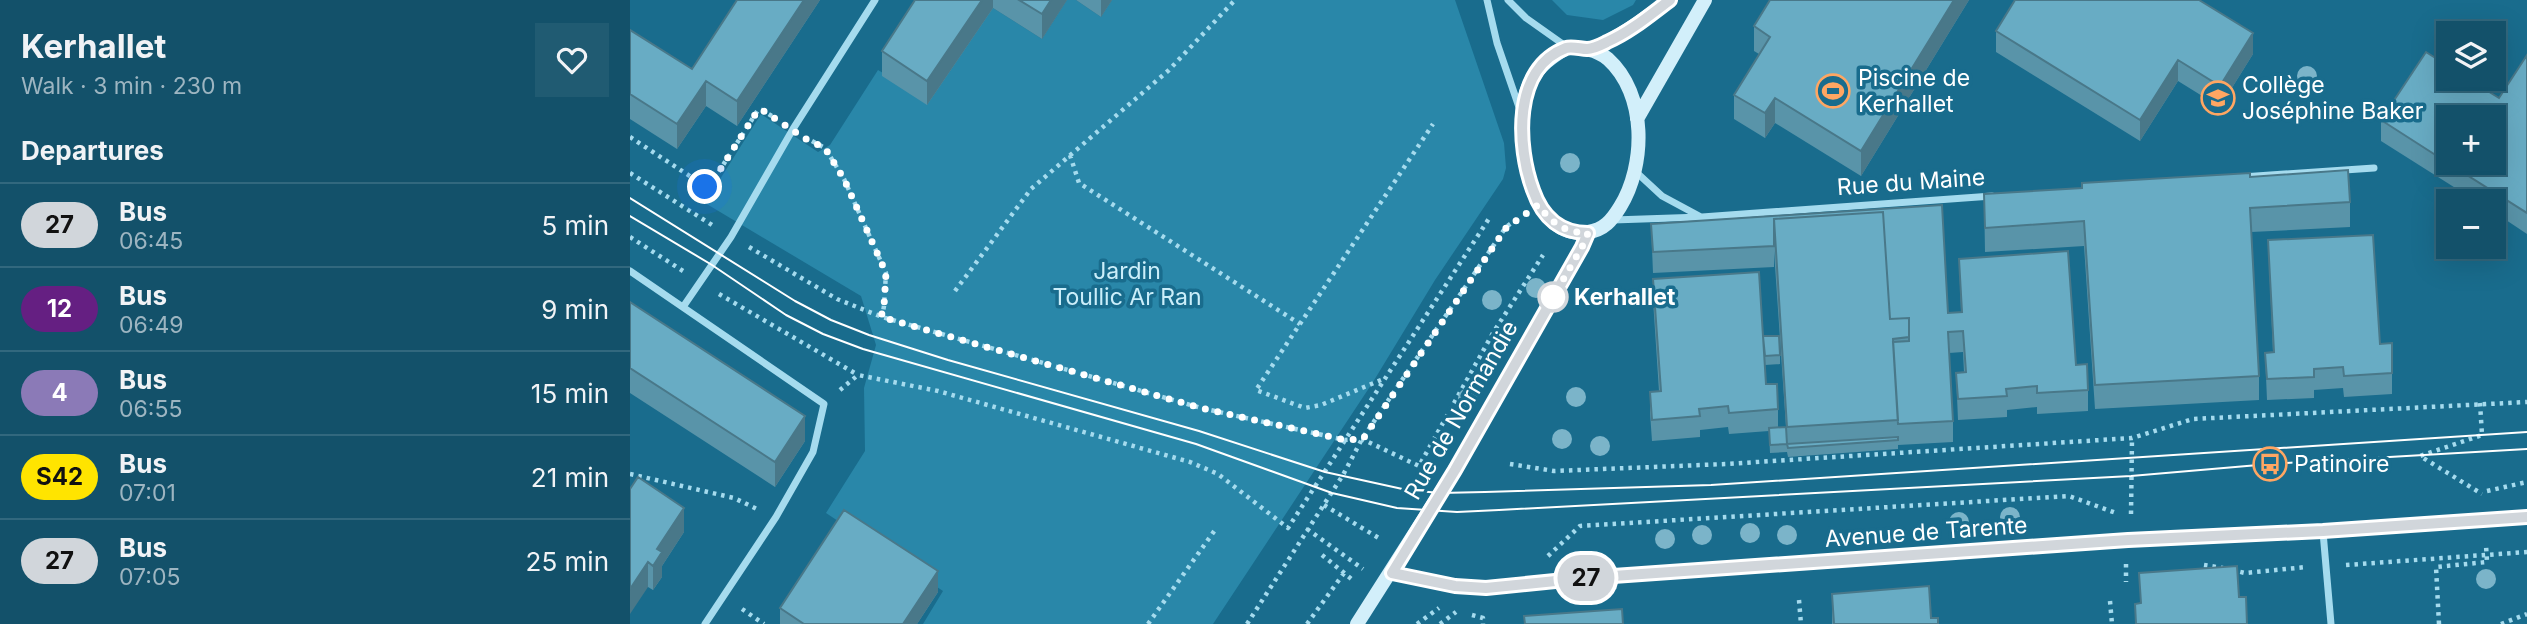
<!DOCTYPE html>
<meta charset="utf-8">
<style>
:root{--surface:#13516a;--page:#205b72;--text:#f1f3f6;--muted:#9db5c1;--line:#32687e}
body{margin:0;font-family:Inter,sans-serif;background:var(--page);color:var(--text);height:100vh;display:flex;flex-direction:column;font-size:26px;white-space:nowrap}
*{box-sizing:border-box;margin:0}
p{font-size:23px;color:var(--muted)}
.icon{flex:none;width:38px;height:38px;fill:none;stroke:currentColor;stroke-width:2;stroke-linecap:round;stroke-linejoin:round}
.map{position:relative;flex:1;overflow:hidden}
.details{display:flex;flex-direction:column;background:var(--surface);width:630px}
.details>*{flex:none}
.badge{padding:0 14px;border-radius:23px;font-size:24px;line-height:46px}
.tools{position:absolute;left:1806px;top:21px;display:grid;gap:14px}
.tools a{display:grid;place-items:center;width:70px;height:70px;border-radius:0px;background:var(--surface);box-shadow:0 7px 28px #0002,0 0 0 2px var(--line);font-size:35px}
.you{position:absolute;width:35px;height:35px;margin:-18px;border:5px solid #fff;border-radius:50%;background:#1a73e8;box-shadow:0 0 0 10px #1a73e833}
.map>.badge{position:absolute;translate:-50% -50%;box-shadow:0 0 0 4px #fff}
h2{padding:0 21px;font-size:26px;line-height:63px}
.round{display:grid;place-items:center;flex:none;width:74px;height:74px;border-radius:0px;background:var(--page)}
.headline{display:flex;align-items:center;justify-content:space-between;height:119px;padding:0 21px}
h1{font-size:33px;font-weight:700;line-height:52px}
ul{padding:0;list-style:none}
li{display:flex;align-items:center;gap:21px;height:84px;padding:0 21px;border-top:2px solid var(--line)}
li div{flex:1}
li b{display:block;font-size:26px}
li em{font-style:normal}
li .badge{min-width:77px;font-weight:700;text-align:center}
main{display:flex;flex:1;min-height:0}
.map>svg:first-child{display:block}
.green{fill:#2987a9}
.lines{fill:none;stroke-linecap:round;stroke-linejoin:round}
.path{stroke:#a5dbee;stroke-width:4.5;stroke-dasharray:3.5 5;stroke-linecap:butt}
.street{stroke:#a5dbee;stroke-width:7}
.secondary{stroke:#d2effa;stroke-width:14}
.tram{stroke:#fff;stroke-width:2}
.tree{fill:#7bb4c9}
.wall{fill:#5994a9}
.shaded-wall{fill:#497889}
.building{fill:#68acc4;stroke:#497889;stroke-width:2}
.line-casing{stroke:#fff;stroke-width:16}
.line{stroke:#d1d6db;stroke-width:10}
.walk{stroke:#fff;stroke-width:7;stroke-dasharray:0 12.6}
.stop-dot{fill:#fff;stroke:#d1d6db;stroke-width:3.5}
.labels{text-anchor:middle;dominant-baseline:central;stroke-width:7;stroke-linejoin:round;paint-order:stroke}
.poi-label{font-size:23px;fill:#fff;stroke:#196c8d;text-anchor:start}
.street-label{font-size:23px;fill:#fff;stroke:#196c8d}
.park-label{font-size:23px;fill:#cbeefa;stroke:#196c8d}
.stop-label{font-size:23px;font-weight:bold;fill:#fff;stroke:#196c8d;text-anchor:start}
</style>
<main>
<section class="details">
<div class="headline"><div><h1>Kerhallet</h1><p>Walk · 3 min · 230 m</p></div><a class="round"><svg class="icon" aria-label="heart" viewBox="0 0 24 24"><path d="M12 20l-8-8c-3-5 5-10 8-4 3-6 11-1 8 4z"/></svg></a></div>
<h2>Departures</h2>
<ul>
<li><span class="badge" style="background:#d1d6db;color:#111">27</span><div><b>Bus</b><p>06:45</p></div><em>5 min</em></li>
<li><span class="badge" style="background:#651f82;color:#fff">12</span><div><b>Bus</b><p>06:49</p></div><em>9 min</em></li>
<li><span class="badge" style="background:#8b7ab7;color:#fff">4</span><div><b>Bus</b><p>06:55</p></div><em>15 min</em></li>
<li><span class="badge" style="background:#ffe400;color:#111">S42</span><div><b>Bus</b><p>07:01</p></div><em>21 min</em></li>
<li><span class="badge" style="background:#d1d6db;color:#111">27</span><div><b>Bus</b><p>07:05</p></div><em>25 min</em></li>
</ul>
</section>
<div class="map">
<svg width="1897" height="624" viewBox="0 0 1897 624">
<rect width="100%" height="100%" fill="#196c8d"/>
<path class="green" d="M437 0H446L471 17 482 0H825L874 143 876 168 873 179 805 280 743 382 583 624H293L313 591 196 513 235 451 234 388 246 345 231 296 75 203 131 114 188 152 200 145 248 70 253 73 363 8 412 39Z
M922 0H1006L1003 5 973 20 937 15Z"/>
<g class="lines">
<path class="path" d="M0 137 75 186 81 184 128 110H132L145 118
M182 141 195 148 214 179 256 273 254 306 252 317
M440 155 449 183 670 324
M0 173 82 225
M0 237 53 271
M119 247 207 299 252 317 571 408 715 440 732 439 789 466 863 333 913 255
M325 291 401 189 539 70 605 0
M89 294 228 375
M751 380 691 405 675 408 626 390 803 124
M210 390 228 375 308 391 560 462 588 474 658 528 860 217
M1850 403 1852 435 1790 456 1852 494
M880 464 924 471 1096 464 1502 438 1563 419 1897 402
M0 474 104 498 127 509
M1857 491 1897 482
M694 505 752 540
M1501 514 1502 438
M677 529 733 569
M692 555 724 581
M918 556 950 526 1439 496 1486 513
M1496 564V582
M1574 565 1593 568
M1716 565 1897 552
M1602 570 1615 573 1676 567
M1169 600 1171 624
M1480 601 1482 624
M112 609 134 624
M842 615 853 618V624
M518 624 585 530
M617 624 713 475 732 439 876 227 890 217
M677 624 714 573
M787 624 809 608
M810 624 826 612
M1809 624 1806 567 1857 562 1856 545
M1871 624 1897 614"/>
<path class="street" d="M857 0 867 43 890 110
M878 0 896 18 937 47
M1005 171 1032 196 1071 217
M1612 177 1744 168
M983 220 1072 217 1362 196
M0 271 194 404 183 452 146 517 75 624
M53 307 101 237 163 129 245 0
M1693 532 1701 624"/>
<path class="secondary" d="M938 47C952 48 966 49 978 59 1017 94 1016 165 990 207 982 220 974 230 958 232 896 243 880 122 900 83 908 66 923 56 938 47Z
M961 49C990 37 1014 19 1040 0
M1007 119 1075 0
M762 573 825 586 856 588 955 578 1498 540 1693 531 1897 517
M727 624 825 470 952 247 958 233"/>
<path class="tram" d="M0 198 165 301 201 320 239 335 318 360 569 431 695 472 777 490 810 493 855 492 1081 485 1897 432
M0 216 82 265 156 315 193 334 233 349 566 444 702 493 767 508 827 512 869 510 1501 476 1640 464 1897 449"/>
</g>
<g class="tree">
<circle cx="1677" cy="76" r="10"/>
<circle cx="940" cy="163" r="10"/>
<circle cx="906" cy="288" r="10"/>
<circle cx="862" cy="300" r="10"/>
<circle cx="946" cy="397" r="10"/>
<circle cx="838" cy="398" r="10"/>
<circle cx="932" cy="439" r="10"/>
<circle cx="970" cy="446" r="10"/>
<circle cx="1380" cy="517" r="10"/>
<circle cx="1329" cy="522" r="10"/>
<circle cx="1120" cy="533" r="10"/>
<circle cx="1072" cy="535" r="10"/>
<circle cx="1157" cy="535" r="10"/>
<circle cx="1035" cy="539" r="10"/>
<circle cx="1856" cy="579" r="10"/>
</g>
<path class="wall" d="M107 0H190L107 126 76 106 47 149 0 119V30L62 69Z
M285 0H437L412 39 363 8 297 105 252 76V51Z
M446 0H482L471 17Z
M1140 0H1339L1231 176 1145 123 1135 138 1104 119V95L1129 54 1124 51V26Z
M1366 31 1623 54 1590 107 1548 81 1510 141 1366 52Z
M1897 55V234L1864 212V201H1846L1751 141V120L1869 98Z
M1620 177 1720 202V227L1621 232 1629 376V400L1465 409 1454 246 1355 252 1354 194Z
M1312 205 1318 313 1331 312 1329 259 1446 365 1458 390V411L1407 414V407L1377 410V417L1328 420 1326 373 1334 372 1333 352 1319 353 1323 421V442L1268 445V449L1158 457 1157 452 1140 453 1139 431 1099 434 1098 427 1070 430V437L1022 441 1020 413V392L1029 391 1023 300V279L1133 336 1150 355V364L1135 365 1136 384 1148 409V427H1156L1144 251V267L1023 273 1021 224Z
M1638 240 1750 344 1762 373V394L1714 397 1713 388 1684 390V398L1637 400 1635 353 1643 352Z
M0 302 175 441 145 487 0 393Z
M0 489 54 532 32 566V577L23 590 18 587Z
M308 592 287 624H150V608Z
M1202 594 1301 618 1308 624H1202Z"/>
<path class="shaded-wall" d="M174 0H190L107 126V101Z
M352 0H363V8L297 105V81Z
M421 0H437L412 39V14Z
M471 0H482L471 17Z
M1324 0H1339L1231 176V151Z
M1623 33V54L1590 107V86Z
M1548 60V81L1510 141V120Z
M76 81V106L47 149V124Z
M1145 98V123L1135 138V113Z
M175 416V441L145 487V462Z
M54 508V532L32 566V577L23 590V566L27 549Z
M18 562V587L0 614V589Z
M308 571V592L287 624H273Z"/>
<path class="building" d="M107 0H174L107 101 76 81 47 124 0 94V30L62 69Z
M285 0H352L297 81 252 51Z
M389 0H421L412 14Z
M1140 0H1324L1231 151 1145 98 1135 113 1104 95 1140 37 1124 26Z
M1385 0H1569L1623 33 1590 86 1548 60 1510 120 1366 31Z
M1796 52 1818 66V79H1838L1869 98 1897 55V213L1818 163H1864V117H1818V163L1751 120Z
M1718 170 1720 202 1620 208 1629 376 1465 385 1454 221 1355 228 1354 194 1452 188V183L1620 173V177Z
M1312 205 1318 313 1332 312 1329 259 1438 251 1446 365 1457 364 1458 390 1407 393V386L1376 389 1377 396 1328 399 1326 373 1336 372 1333 331 1318 332 1323 421 1268 424 1263 342 1279 341V318L1260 319 1253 212 1144 219V246L1023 252 1021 224Z
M1253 212 1260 319 1279 318V337L1263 339 1268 420 1157 427 1144 219Z
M1743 235 1750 344 1762 343V373L1714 376 1713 367 1684 369V377L1637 379 1635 353 1644 352 1638 240Z
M1129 272 1136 384H1147L1148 409 1099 413 1098 406 1069 409 1070 416 1022 420 1020 392 1031 391 1023 279Z
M0 302 175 416 145 462 0 368Z
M1133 336H1149L1150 355 1135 356Z
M1156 427 1157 444 1268 437V440L1158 448 1157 444 1140 445 1139 428Z
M8 477 54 508 27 549 32 552 23 566 18 562 0 589V489Z
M214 510 308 571 273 624H174L150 608Z
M1607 566 1609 597H1616L1617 624H1506L1505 604 1511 603 1509 573Z
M1299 586 1301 618H1308V624H1204L1202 594Z
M992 609 993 624H895L894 616Z"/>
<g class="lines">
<defs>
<path id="line" d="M1040 0C1020 15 1000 32 977 42 971 45 964 49 957 49 951 49 942 46 936 48 882 68 887 147 903 190 912 216 929 233 958 233L952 247 825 470 762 573 825 586 856 588 955 578 1498 540 1693 531 1897 517"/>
</defs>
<use href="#line" class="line-casing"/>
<use href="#line" class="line"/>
<path class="walk" d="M75 187 81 184 128 110H132L176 139 195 148 214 179 256 273 254 306 251 317 571 408 715 440 733 439 876 228 908 205C922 223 935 233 958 233L952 247 923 297"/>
</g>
<defs>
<symbol id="stadium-ring" viewBox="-11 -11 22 22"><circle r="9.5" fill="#196c8d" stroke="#ffa662" stroke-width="1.5"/><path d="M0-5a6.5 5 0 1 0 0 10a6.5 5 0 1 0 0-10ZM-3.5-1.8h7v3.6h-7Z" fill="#ffa662"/></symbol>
<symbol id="school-ring" viewBox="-11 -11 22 22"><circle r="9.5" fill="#196c8d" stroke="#ffa662" stroke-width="1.5"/><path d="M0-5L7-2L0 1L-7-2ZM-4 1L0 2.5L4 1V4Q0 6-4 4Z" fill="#ffa662"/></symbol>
<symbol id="bus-ring" viewBox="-11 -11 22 22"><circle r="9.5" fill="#196c8d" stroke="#ffa662" stroke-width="1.5"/><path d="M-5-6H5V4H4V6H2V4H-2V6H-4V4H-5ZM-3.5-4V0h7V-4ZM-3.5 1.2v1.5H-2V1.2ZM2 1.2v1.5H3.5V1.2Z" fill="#ffa662"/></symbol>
</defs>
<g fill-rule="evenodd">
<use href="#stadium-ring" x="1184" y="72" width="38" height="38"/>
<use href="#school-ring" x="1569" y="79" width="38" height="38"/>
<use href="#bus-ring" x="1621" y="445" width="38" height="38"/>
</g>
<circle class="stop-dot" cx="923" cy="297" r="14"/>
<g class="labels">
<g class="poi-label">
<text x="1228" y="78">Piscine de<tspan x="1228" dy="26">Kerhallet</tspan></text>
<text x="1612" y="85">Collège<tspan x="1612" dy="26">Joséphine Baker</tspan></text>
<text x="1664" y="464">Patinoire</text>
</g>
<g class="street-label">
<text transform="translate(1281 182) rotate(-4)">Rue du Maine</text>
<text transform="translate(831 410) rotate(-60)">Rue de Normandie</text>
<text transform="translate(1296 532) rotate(-4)">Avenue de Tarente</text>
</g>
<g class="park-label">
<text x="497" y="271">Jardin<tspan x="497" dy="26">Toullic Ar Ran</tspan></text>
</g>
<g class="stop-label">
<text x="944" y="297">Kerhallet</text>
</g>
</g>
</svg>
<div class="tools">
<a><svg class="icon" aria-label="layers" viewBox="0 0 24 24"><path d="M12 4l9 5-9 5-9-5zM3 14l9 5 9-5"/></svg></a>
<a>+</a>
<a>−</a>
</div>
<div class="you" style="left:75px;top:187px"></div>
<b class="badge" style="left:956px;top:578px;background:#d1d6db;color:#111">27</b>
</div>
</main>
